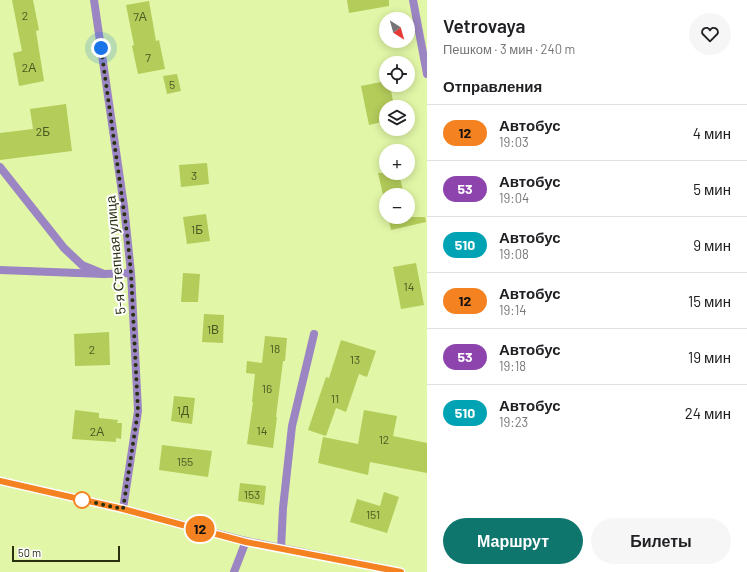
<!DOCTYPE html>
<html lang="ru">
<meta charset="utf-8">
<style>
:root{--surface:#fff;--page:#f6f6f6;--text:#202124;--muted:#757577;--line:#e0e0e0;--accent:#0f766e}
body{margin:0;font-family:Barlow,sans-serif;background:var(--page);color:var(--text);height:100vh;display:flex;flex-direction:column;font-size:15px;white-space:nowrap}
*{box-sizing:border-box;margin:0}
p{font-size:13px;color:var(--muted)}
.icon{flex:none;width:22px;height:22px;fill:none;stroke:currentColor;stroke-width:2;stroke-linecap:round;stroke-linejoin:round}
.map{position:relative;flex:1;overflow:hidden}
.drawer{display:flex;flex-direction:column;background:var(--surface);width:320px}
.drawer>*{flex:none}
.badge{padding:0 8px;border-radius:13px;font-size:14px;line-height:26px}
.needle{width:26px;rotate:143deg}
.buttons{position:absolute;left:379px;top:12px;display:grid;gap:8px}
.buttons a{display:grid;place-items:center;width:36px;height:36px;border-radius:50%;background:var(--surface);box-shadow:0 2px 10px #0003;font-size:20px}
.scale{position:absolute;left:12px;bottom:10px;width:108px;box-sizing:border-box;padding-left:4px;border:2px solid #29300f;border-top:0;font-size:11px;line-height:14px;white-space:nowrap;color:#29300f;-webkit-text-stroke:3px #fff;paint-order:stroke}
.you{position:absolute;width:20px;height:20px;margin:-10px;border:3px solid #fff;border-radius:50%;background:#1a73e8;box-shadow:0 0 0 6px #1a73e833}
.map>.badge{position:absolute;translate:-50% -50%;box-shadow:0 0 0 2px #fff}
h2{padding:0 16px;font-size:15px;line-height:36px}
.round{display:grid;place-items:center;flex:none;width:42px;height:42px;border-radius:21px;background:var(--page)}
.head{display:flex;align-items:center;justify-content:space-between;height:68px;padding:0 16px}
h1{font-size:19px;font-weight:600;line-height:30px}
.action{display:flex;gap:8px;margin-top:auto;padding:8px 16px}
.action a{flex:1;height:46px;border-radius:24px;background:var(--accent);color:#fff;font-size:16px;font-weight:600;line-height:46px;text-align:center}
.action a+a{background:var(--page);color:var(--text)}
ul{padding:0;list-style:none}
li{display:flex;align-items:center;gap:12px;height:56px;padding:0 16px;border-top:1px solid var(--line)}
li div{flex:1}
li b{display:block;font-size:15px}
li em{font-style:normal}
li .badge{min-width:44px;font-weight:700;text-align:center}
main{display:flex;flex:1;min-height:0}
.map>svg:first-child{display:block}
.building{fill:#b3cc5a}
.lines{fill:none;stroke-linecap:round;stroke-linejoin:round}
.minor{stroke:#9b85c2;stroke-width:8}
.tertiary{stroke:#9b85c2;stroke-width:8}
.line-casing{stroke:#fff;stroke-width:9}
.line{stroke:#f58220;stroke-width:6}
.walk{stroke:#29300f;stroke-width:4;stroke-dasharray:0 7.2}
.stop-dot{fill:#fff;stroke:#f58220;stroke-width:2}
.labels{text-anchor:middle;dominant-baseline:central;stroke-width:4;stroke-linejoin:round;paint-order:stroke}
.number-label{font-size:12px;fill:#4c5722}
.street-label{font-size:14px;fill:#29300f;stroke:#fff}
</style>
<main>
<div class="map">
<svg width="427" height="572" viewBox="0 0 427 572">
<rect width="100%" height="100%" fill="#e1f6a6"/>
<path class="building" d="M12 0H33L39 30 36 31 44 81 19 86 13 53 22 51Z
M347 0H389V6L349 13Z
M149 1 156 41 159 40 165 69 138 74 132 46 134 45 126 5Z
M177 74 181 91 167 94 163 76Z
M386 81V85H390L394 107H386V121L369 125 361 86Z
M66 104 72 151 0 160V133L33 129 30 109Z
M207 163 209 184 181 187 179 165Z
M378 173H399L404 195H383Z
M206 214 210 241 187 244 183 217Z
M388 217H425L426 222 391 230Z
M416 263 424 305 401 309 393 267Z
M183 273 200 274 198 302H181Z
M204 314 224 315 223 343 202 342Z
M109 332 110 365 75 366 74 334Z
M265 336 287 338 285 361H283L276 417H277L273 448 247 444 253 402H252L255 374 246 373 247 361 262 363Z
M341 340 376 351 367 377 359 374 346 412 336 408 326 436 308 430 326 377 329 378Z
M174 396 195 398 192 424 171 421Z
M75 410 99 413V418L118 420 117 423H122L121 439 116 438V442L72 439Z
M364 410 397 416 393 436 427 443V473L370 462 368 475 318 463 323 437 358 444Z
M162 445 212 451 208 477 159 470Z
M240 483 266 486 264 505 238 501Z
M384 492 399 497 387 533 350 522 357 499 380 506Z"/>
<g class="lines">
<path class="minor" d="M94 0 124 206 131 273 138 411 123 509
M413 0 427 74
M0 167 64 248 82 265 104 274
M0 270 104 274 131 273
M281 549 283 508 292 426 314 334
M234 572 246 541"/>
<path class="tertiary" d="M0 481 123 509 246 541 401 572"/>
</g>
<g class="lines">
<defs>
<path id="line" d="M0 481 123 509 246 542 401 572"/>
</defs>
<use href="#line" class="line-casing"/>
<use href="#line" class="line"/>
<path class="walk" d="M82 500 123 509 138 411 131 273 127 233 101 48"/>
</g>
<circle class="stop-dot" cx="82" cy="500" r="8"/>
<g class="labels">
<g class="number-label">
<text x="25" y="15">2</text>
<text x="140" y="16">7А</text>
<text x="148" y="57">7</text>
<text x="29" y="67">2А</text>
<text x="172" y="84">5</text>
<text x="43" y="131">2Б</text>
<text x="194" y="175">3</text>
<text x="197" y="229">1Б</text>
<text x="409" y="286">14</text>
<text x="213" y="329">1В</text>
<text x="275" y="348">18</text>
<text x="92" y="349">2</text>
<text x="355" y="359">13</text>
<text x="267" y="388">16</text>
<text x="335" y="398">11</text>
<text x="183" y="410">1Д</text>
<text x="262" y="430">14</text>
<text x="97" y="431">2А</text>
<text x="384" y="439">12</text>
<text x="185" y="461">155</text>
<text x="252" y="494">153</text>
<text x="373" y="514">151</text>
</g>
<g class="street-label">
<text transform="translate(115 255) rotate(-95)">5-я Степная улица</text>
</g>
</g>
</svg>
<div class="buttons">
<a><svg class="needle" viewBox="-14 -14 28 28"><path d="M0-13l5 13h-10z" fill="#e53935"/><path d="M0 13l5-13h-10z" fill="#757577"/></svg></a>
<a><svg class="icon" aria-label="locate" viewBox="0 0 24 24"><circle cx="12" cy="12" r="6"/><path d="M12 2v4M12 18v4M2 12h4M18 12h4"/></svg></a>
<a><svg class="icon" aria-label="layers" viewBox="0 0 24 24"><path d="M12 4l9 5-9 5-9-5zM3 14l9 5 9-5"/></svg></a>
<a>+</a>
<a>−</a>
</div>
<div class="scale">50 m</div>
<div class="you" style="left:101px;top:48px"></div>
<b class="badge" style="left:200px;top:529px;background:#f58220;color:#111">12</b>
</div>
<section class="drawer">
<div class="head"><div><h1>Vetrovaya</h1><p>Пешком · 3 мин · 240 m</p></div><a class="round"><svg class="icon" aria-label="heart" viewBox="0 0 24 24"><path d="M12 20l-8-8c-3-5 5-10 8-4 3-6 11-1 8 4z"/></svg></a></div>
<h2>Отправления</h2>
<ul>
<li><span class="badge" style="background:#f58220;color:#111">12</span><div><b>Автобус</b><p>19:03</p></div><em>4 мин</em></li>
<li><span class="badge" style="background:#8e44ad;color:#fff">53</span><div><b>Автобус</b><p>19:04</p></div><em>5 мин</em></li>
<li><span class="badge" style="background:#00a3b4;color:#fff">510</span><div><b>Автобус</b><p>19:08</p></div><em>9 мин</em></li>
<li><span class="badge" style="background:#f58220;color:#111">12</span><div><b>Автобус</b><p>19:14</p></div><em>15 мин</em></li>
<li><span class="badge" style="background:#8e44ad;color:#fff">53</span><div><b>Автобус</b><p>19:18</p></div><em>19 мин</em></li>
<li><span class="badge" style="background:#00a3b4;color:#fff">510</span><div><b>Автобус</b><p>19:23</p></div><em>24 мин</em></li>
</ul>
<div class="action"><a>Маршрут</a><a>Билеты</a></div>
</section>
</main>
